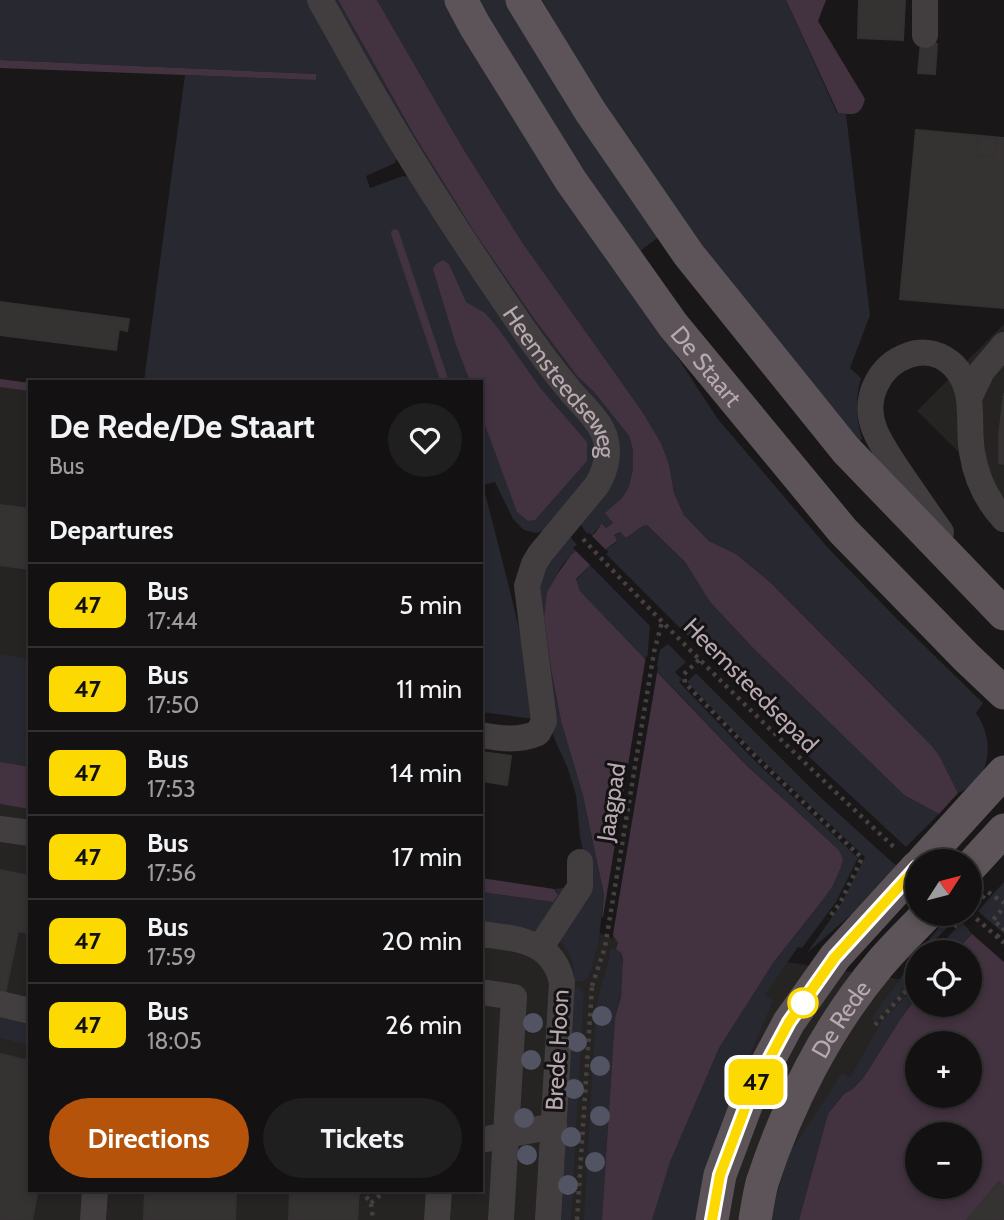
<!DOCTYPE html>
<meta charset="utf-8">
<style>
:root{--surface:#131111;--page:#201f1f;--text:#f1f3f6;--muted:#9d9d9f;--line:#323131;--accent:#b45309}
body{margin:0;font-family:Cabin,sans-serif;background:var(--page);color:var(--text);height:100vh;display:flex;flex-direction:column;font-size:26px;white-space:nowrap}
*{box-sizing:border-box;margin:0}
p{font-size:23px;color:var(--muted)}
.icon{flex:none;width:38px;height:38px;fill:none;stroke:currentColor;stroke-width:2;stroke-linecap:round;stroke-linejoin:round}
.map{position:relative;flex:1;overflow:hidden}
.panel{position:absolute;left:28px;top:380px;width:455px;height:812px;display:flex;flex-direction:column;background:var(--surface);border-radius:0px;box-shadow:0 4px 10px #0003,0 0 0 2px var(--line)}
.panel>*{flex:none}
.badge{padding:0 14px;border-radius:10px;font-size:24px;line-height:46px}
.needle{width:46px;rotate:54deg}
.buttons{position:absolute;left:905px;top:849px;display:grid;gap:14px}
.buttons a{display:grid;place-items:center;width:77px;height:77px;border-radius:50%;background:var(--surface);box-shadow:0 4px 10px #0003,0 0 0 2px var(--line);font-size:35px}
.map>.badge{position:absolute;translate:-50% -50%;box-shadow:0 0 0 4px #fff}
h2{padding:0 21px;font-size:26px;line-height:63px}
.round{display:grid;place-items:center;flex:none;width:74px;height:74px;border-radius:37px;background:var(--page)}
.summary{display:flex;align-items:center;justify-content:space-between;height:119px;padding:0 21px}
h1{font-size:33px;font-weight:800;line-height:52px}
.primary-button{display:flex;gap:14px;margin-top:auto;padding:14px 21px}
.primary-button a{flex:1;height:80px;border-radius:42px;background:var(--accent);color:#fff;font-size:28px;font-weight:800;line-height:80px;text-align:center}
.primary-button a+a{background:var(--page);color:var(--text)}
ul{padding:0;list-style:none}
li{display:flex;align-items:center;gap:21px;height:84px;padding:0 21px;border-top:2px solid var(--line)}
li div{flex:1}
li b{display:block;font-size:26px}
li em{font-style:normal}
li .badge{min-width:77px;font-weight:700;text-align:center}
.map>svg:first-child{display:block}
.built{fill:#262323;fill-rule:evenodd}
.green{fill:#272830}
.water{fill:#433240;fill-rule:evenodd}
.pier{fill:#191717}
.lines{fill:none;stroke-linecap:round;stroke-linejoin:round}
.stream{stroke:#433240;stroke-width:8}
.building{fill:#353232;stroke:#353132;stroke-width:2}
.path{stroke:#464043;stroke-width:4.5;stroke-dasharray:3.5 5;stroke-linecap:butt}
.minor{stroke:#423d3f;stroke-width:26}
.major{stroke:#5c5458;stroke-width:33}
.tree{fill:#525463}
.line-casing{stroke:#fff;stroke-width:16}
.line{stroke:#fcd900;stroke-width:10}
.stop-dot{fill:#fff;stroke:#fcd900;stroke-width:3.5}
.labels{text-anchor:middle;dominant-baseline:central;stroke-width:6;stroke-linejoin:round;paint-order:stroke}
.street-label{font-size:24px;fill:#b8a9b1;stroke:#141212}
</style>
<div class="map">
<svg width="1004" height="1220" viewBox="0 0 1004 1220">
<rect width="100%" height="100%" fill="#191717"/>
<path class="built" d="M1004 324V497L917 411Z
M0 380 30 383V1190H481V918L589 932 917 982V1004H970L1004 995V1220H0ZM917 1043H970V1096H917ZM917 1134H970V1186H917Z"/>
<path class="green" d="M0 0H311L399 152 395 163 366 176 370 188 403 176 413 177 595 440 597 459 588 483 548 529 536 533 524 530 513 519 495 482 483 485 510 591 541 720 481 712V382L144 381 185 75 316 80V74L0 60Z
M327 0H338L414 135 475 233 532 316 577 376 594 392 629 436 633 450V469L629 486 622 498 606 513 613 523 606 528 603 523 592 535 589 533 587 534 581 525 616 456 521 314Z
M377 0H446L640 304 680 361 717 418 828 548 899 621 983 703 976 713C990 733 993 760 977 781 973 786 965 790 958 793L940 757 932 746 770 582 736 554 709 541 684 515 674 493 669 464 661 443 642 411 522 242 461 145Z
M478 0H510L660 236 639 252 560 138Z
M542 0H786L837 113 846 114 870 315 850 368 861 378C855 400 856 417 862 439L858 441 692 235 614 121Z
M645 525H647L685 562 710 602 753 648 904 795 939 814 906 847 806 754 606 554 608 552 606 549 617 542 613 536 620 532 626 538Z
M570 537 579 547 562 565 548 591 544 617 551 669 561 721 583 796 604 895 598 946 588 978 584 981H574C575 964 571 952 559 940L587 868 580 837 576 795 568 769 552 733 536 576Z
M590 565 650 626 647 662 580 591 576 580Z
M668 644 686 662 675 672 682 679 679 682 754 760 858 858 836 902 802 948 798 947 765 995 773 1001 742 1073 726 1118 698 1220H652L670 1162 719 1048 773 963 822 901 843 858 839 850 746 765 656 670 660 650Z
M0 654 30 659V767L0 762Z
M696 673 819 796 893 863 900 867 876 893 807 953 841 904 865 857 757 755 687 682Z
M1004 882V934L978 911Z
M574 887 545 932 481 921V892L553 902 557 892 554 889Z
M950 914H954L958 917 935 940 942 948 938 952H919Z
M962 922 972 934 955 952H946L950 947 944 941Z
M611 948 618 950C629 964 619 1002 615 1018L602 1220H584L596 1010C599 988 608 969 611 948Z
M917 955V975L875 1022 871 1019Z
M917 984V997L900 1020 864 1077 853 1089 843 1094 828 1114 799 1220H769L789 1154 842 1073 850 1078 880 1024Z
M574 987 579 988 584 993 571 1220H561Z
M0 1018 30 1025V1045L0 1038Z"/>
<path class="water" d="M338 0H377L461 145 522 242 642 411 661 443 669 464 674 493 684 515 709 541 736 554 770 582 932 746 940 757 958 793 939 814 904 795 753 648 710 602 685 562 647 525 643 526 626 538 620 532 614 535 617 541 606 549 576 579 580 591 746 765 839 850 843 858 841 867 832 887 822 901 773 963 719 1048 670 1162 652 1220H602L615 1018 621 997 623 958 621 953 616 949 618 943 602 916 604 895 583 796 561 721 551 669 544 617 547 592 558 573 571 555 596 532 602 523 606 528 613 523 605 513 622 498 629 486 633 469V450L629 436 594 392 577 376 532 316 475 233 414 135Z
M786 0H826L818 21 865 99C861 116 854 115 838 113Z
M0 60 316 74V80L0 68Z
M443 260 449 264 466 302 485 313 498 328 541 389 587 442V461L535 520 528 521 517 512 481 414V382L470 381 456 345 433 269 436 264Z
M0 762 30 767V809L0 804Z
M481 878 554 889 558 895 553 902 481 892Z
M972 934 1004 962V1187L998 1183 967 1220H799L828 1114 844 1094 853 1089 864 1077 900 1020 917 997V1004H970V952H955ZM917 1043H970V1096H917ZM917 1134H970V1186H917Z"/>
<path class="pier" d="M589 533 608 552 592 567 573 548Z
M646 656 658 667 612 940 602 923Z"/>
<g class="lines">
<path class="stream" d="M395 233 445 382
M0 383 30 387"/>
</g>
<path class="building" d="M859 0H905L903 40 858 38Z
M921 42 937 44 935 74 918 73Z
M916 130 1004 138V308L900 299Z
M978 136 996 138 994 157 976 156Z
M0 302 129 319 127 331 119 329 116 350 0 335Z
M1004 393V464L999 463V435Z
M0 505 30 509V569L0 565Z
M481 752 511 756 507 785 481 781Z
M0 870 30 876V933L18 931 5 994 0 993Z
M0 1054 30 1061V1190H38L32 1220H0Z
M999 1182 1004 1187V1220H967Z
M145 1190H236L235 1220H144Z
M290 1190H359L357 1220H289Z"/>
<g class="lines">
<path class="path" d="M583 539C683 646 788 748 895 848
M699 660 684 674 685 683 761 762 862 858 840 903 828 919
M970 910 988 892 1004 903
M970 913 1004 943
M954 927 966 914
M997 937 1004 929 993 920 1004 907
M940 940 946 947 942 952
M592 986 605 947 654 652 662 622
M875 1025 917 979
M361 1190 371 1203 373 1220
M371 1203 386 1190
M577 1220 592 986H589"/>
<g class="minor">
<path id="s1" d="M320 0C340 35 359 71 380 106 420 175 464 242 509 308 527 335 551 368 572 393 582 405 595 416 602 430 611 448 607 468 597 485L540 554 534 564 527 586 544 721 538 733C519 741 502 739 481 735"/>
<path d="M925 0V35"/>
<path d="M970 396 982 371 1004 345"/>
<path d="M941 532C926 511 912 490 898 470 890 457 879 442 874 428 863 398 879 365 909 355 925 349 942 354 954 366 977 390 967 422 972 452 976 477 987 501 1004 519"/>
<path d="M0 829 30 833"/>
<path d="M481 934C517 939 552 939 562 982L548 1220"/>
<path d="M540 948 580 887V862"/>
<path d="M481 992 514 997 501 1220"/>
<path d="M0 1004 30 1011"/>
<path d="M481 1140 554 1126"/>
<path d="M93 1220 95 1190"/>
<path d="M437 1220 439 1190"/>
</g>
<g class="major">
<path id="s2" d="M461 0 475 26 571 181 673 325 843 531 966 657 1004 693"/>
<path d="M522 0 590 111 689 255 846 450 1004 614"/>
<path d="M923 861 1004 772"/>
<path d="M970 867 1004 830"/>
<path d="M712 1220 720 1175 750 1095 789 1022 835 957 917 867"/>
<path id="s3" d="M755 1220C757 1208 759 1195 762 1183 787 1106 827 1027 879 965 894 947 911 931 927 914"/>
</g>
</g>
<g class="tree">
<circle cx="602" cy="1016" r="10"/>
<circle cx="533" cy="1023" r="10"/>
<circle cx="577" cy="1042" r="10"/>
<circle cx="531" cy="1060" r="10"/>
<circle cx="600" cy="1066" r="10"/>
<circle cx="574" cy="1089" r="10"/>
<circle cx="600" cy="1116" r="10"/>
<circle cx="524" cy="1118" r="10"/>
<circle cx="571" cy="1137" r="10"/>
<circle cx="527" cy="1155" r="10"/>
<circle cx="595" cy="1162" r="10"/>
<circle cx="568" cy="1185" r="10"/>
</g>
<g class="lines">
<defs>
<path id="line" d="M712 1220 720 1175 750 1095 789 1022 835 957 917 867"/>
</defs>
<use href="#line" class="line-casing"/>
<use href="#line" class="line"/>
</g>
<circle class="stop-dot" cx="803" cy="1003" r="14"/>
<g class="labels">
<g class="street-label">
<text stroke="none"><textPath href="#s2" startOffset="441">De Staart</textPath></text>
<text stroke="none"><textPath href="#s1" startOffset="453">Heemsteedseweg</textPath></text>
<text transform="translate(751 685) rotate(45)">Heemsteedsepad</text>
<text transform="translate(611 802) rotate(-81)">Jaagpad</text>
<text stroke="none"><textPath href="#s3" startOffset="220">De Rede</textPath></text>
<text transform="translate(557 1050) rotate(-87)">Brede Hoon</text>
</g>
</g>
</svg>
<div class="buttons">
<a><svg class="needle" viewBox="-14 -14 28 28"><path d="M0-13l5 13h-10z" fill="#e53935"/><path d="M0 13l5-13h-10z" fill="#9d9d9f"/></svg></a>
<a><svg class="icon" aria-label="locate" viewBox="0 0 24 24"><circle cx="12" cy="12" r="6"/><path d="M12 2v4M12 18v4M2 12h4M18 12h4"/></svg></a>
<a>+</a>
<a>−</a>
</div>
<b class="badge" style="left:756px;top:1082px;background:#fcd900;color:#111">47</b>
<section class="panel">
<div class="summary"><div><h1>De Rede/De Staart</h1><p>Bus</p></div><a class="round"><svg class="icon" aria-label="heart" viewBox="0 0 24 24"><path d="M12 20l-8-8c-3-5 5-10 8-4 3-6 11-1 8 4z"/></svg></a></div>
<h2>Departures</h2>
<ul>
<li><span class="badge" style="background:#fcd900;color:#111">47</span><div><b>Bus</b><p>17:44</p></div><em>5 min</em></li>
<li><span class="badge" style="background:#fcd900;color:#111">47</span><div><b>Bus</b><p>17:50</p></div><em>11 min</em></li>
<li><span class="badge" style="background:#fcd900;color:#111">47</span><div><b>Bus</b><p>17:53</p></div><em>14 min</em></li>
<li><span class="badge" style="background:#fcd900;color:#111">47</span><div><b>Bus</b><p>17:56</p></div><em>17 min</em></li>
<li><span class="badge" style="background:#fcd900;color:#111">47</span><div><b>Bus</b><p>17:59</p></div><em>20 min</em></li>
<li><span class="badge" style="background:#fcd900;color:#111">47</span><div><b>Bus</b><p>18:05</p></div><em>26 min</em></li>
</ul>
<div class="primary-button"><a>Directions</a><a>Tickets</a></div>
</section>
</div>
